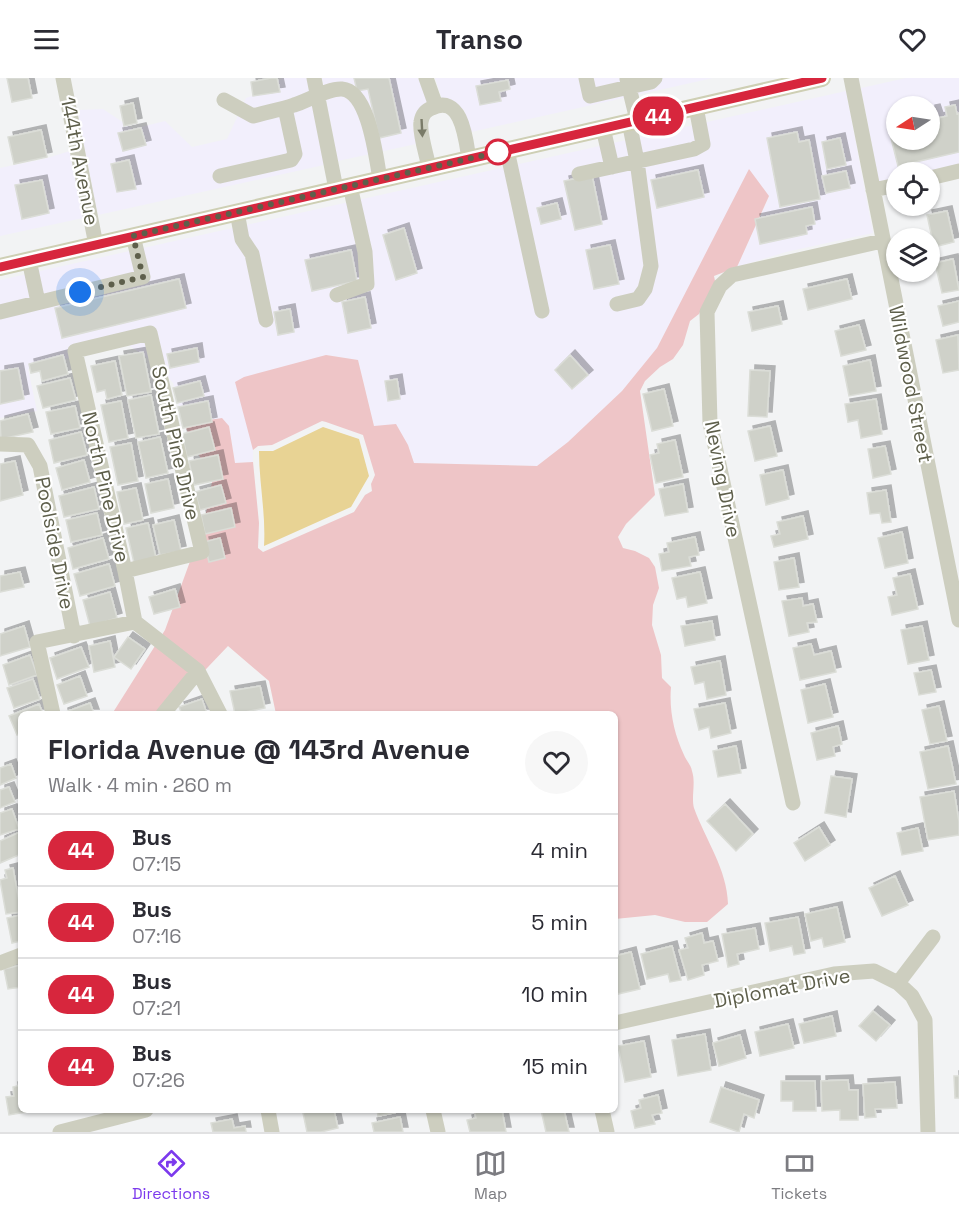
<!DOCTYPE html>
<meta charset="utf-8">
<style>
:root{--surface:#fff;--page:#f7f7f7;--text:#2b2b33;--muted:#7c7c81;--line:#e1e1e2;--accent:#7c3aed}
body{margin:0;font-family:"Space Grotesk",sans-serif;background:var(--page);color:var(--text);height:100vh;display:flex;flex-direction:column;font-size:22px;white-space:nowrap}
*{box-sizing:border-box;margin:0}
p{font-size:20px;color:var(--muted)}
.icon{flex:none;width:33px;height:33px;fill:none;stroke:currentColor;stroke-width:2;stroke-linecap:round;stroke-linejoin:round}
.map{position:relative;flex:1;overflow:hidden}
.details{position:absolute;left:18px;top:633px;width:600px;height:402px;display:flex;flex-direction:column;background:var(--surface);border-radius:9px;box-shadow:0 2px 4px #0004}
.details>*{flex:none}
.badge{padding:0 12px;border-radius:20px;font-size:21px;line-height:39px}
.needle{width:39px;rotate:258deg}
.fabs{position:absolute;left:886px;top:18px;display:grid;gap:12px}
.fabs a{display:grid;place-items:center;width:54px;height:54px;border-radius:50%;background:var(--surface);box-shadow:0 2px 4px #0004;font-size:30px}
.you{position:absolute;width:30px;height:30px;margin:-15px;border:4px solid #fff;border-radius:50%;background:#1a73e8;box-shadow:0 0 0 9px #1a73e833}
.map>.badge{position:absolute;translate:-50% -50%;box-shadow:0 0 0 3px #fff}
.round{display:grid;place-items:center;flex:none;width:63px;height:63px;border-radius:32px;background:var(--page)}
.head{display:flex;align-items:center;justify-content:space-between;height:102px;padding:0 30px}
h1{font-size:28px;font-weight:700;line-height:45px}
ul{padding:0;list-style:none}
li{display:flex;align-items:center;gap:18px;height:72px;padding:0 30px;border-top:2px solid var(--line)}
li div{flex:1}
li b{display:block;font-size:22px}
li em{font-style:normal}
li .badge{min-width:66px;font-weight:700;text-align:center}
header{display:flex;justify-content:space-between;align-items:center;height:78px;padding:0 30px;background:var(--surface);font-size:27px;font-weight:700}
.tabs{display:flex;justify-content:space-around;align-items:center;height:84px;border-top:2px solid var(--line);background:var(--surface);font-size:16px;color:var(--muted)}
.tabs a{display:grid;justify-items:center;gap:3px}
.tabs .active{color:var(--accent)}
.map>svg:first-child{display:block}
.commercial{fill:#f2effc;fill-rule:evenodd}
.green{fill:#eec5c7}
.water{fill:#e8d394}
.building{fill:#cfd1c9;stroke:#dbddd7;stroke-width:1.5;filter:url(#shadow)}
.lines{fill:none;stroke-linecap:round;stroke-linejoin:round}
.minor{stroke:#cdcebf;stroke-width:15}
.major{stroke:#cecfb4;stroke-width:18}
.oneway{fill:#7a7b68}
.line-casing{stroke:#fff;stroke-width:14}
.line{stroke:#d7263d;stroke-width:9}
.walk{stroke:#5e5f4b;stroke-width:6;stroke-dasharray:0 10.8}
.stop-dot{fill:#fff;stroke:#d7263d;stroke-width:3}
.labels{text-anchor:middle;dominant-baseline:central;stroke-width:4.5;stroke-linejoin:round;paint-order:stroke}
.street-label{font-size:20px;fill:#5e5f4b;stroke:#fff}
</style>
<header><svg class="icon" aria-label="menu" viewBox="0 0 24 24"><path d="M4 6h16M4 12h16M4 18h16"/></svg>Transo<svg class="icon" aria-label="heart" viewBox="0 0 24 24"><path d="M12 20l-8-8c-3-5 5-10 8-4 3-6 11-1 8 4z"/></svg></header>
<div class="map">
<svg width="959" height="1054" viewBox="0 0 959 1054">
<defs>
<filter id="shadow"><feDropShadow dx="5" dy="-5" stdDeviation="0" flood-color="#0004"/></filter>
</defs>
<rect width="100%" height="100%" fill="#f2f3f4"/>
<path class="commercial" d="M282 0H307L324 87 98 137 77 32 103 31 133 51 165 43 192 69 227 61 246 20 266 13Z
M322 0H418L427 24 420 30 414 39 413 48 416 66 338 83Z
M435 0H713L471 54 464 32 453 23 442 21Z
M906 0H959V87L924 94H897V100L879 104 861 10ZM897 28H930V62H897Z
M846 13 873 155 786 174 737 189 769 119 749 92 657 270 622 313 568 364 537 388 414 385 408 367 374 348 358 282 326 277 236 304 247 342 253 372V384L235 385 229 348 184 346 173 305 155 285 125 265 28 291 37 333 0 340V202Z
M70 73 83 140 0 158V90L44 81Z"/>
<path class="green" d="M749 91 769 118 737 189 714 198 715 203 699 236 690 243 683 267 673 281 660 289 645 303 640 313 655 417 626 446 618 459 623 470 635 473 649 480 655 489 659 510 653 527 652 547 661 577 662 600 671 609C669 632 674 656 684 677 686 682 691 687 692 693 696 705 691 719 694 730 706 763 727 791 728 826L707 844H685L655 837 615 841V636H276L269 603 228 568 168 631 167 636H112L165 552 204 445 212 404 184 346 222 340 229 348 235 385 253 384 259 445 258 470 263 474 354 434 365 417 372 413 371 406 375 397 363 357 326 344 322 343 272 367 258 368 253 372 235 304 244 299 326 277 358 282 374 348 396 346 408 367 414 385 537 388 568 364 622 313 657 270Z"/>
<path class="water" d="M323 349 359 361 369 398 351 429 264 468C266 436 259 405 259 373H273Z"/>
<path class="building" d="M7 0H28L32 20 12 24Z
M271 0H277L280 14 253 18 251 4Z
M354 0H389L401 55 379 60 368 11 357 13Z
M508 2 510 11 499 14 501 23 480 27 476 8Z
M133 25 137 45 124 48 120 28Z
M955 27 957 36 959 35V74L898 88 891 60 930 62V32L935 31 938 40 947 38 945 29Z
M141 50 146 67 123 73 118 55Z
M41 52 47 79 14 86 8 59Z
M797 54 799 64 809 62 820 121 780 129 767 60Z
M840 60 846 87 827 91 822 64Z
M129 82 136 111 117 114 111 86Z
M698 92 704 119 657 130 651 102Z
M846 93 850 110 826 115 822 98Z
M592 97 602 146 575 152 564 103Z
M42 102 49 135 22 141 15 107Z
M557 125 561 141 541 146 537 130Z
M812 129 815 146 806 148 807 156 760 166 755 141Z
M947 133 954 164 934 169 927 137Z
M404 150 417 195 396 202 383 157Z
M610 167 619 206 594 211 586 172Z
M351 172 357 203 312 213 305 182Z
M953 181 959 212 942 215 935 185Z
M179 201 186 230 62 260 55 230Z
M847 201 852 221 808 232 803 211Z
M365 219 371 250 348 255 342 224Z
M959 223V244L943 248 938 228Z
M778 228 782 246 752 253 748 234Z
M290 231 294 254 278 257 274 234Z
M859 247 866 272 841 278 835 253Z
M958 257 959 292 943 295 936 262Z
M197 270 199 284 170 290 167 276Z
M143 274 151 314 127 318 119 278Z
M63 277 68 296 42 303 40 293 31 295 29 286Z
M570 277 588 297 572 311 555 292Z
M870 282 876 313 849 318 843 288Z
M115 283 122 317 107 321 105 312 97 314 91 288Z
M18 290 24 321 0 326V293Z
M750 292 770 293 767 339 748 338Z
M70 300 76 322 43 330 37 308Z
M397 301 400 321 388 323 385 303Z
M200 303 204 318 177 325 173 310Z
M664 311 673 348 652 353 643 316Z
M151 317 159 356 136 360 128 322Z
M876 321 882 356 861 360 858 342 848 344 845 326Z
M121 323 128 360 109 364 101 327Z
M208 323 212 344 183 350 178 329Z
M75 328 80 350 51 356 46 334Z
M28 336 33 354 1 361 0 343Z
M770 348 777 378 755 383 748 353Z
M209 349 215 372 187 379 182 356Z
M81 354 87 377 54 385 49 362Z
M160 359 168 395 146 400 138 364Z
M675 362 683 399 656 405 650 377 659 375 657 366Z
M131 365 138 403 118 407 110 369Z
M885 368 891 396 873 400 868 371Z
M218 377 223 401 194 407 189 383Z
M84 382 90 404 62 412 56 390Z
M15 383 23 417 0 423V386Z
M783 392 789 421 766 427 760 397Z
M168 401 174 430 151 435 145 406Z
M683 406 688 434 665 438 659 411Z
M221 407 226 425 200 432 195 414Z
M94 409 99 431 64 439 59 418Z
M136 410 143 442 124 446 117 414Z
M886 412 891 444 882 445 880 435 870 436 867 415Z
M231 430 235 449 205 456 201 437Z
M97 435 102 457 71 464 66 442Z
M803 438 808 461 774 469 771 458 780 456 777 444Z
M174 442 181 473 160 477 153 447Z
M148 445 156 480 134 485 126 450Z
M902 454 908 485 885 490 878 460Z
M695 459 699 477 689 479 691 488 662 493 659 476 669 474 667 465Z
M103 460 109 481 73 491 68 470Z
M220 460 225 480 209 484 204 464Z
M794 480 799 509 779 512 774 484Z
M109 486 115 508 80 518 74 496Z
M20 494 24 509 0 514V498Z
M700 494 707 525 688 529 686 519 677 521 672 500Z
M910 496 918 531 892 537 888 519 897 517 893 500Z
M175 511 180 529 154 536 149 519Z
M110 514 117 540 90 548 83 522Z
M802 520 803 528 813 526 817 544 807 545 809 554 789 558 782 523Z
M712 543 715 562 685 568 681 548Z
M24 548 30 569 0 578V556Z
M922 548 929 582 908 586 901 552Z
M128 559 145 571 131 591 114 579Z
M110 563 115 589 94 594 89 568Z
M811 566 814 577 831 573 836 594 800 602 793 570Z
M81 569 89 589 57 601 50 580Z
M30 577 37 597 9 607 3 587Z
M720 583 726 617 707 621 704 604 695 606 691 589Z
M931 592 936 614 919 617 914 595Z
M80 598 87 618 64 626 57 607Z
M33 601 40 621 14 630 7 610Z
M825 606 833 639 808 645 801 612Z
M260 608 265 630 235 636 230 613Z
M202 621 207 636H182L179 629Z
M90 625 94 636H63V635Z
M725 625 731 655 711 660 709 649 699 652 694 631Z
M39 626 43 636H21V655L17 657 9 638Z
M939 628 947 663 930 666 922 632Z
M838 648 842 666 833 669 835 678 817 682 811 655Z
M736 668 741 695 718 699 713 673Z
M948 668 956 706 928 711 920 674Z
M11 686 16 700 0 707V690Z
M831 698 852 701 846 739 825 735Z
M9 709 15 724 0 730V712Z
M954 713 959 744V757L928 762 920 719Z
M725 726 753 756 736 773 707 743Z
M12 731 19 751 0 757V735Z
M819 749 830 767 805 783 794 765Z
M918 750 923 773 902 777 897 755Z
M20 754 21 776 0 785V763Z
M13 790 21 834 6 836 0 802 7 800 5 792Z
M895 798 908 827 882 838 869 810Z
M837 829 845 864 824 869 822 860 811 863 805 836Z
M21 837V863L12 865 7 840Z
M798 839 805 875 794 877 792 868 770 873 765 845Z
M755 850 759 871 737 876 739 886 728 889 722 856Z
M702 855 704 865 713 863 718 883 702 887 704 897 688 902 679 872 688 870 685 860Z
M672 868 681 902 670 904 668 896 647 901 641 876Z
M631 874 640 911 618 916 615 907V878Z
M21 887V909L8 911 4 891Z
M873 933 890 947 876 963 859 948Z
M832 938 836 958 804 965 799 946Z
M788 946 794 970 760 978 755 954Z
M705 956 711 992 678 998 672 962Z
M740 957 746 980 719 988 713 965Z
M644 963 651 999 625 1004 618 968Z
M954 998H959V1020H955Z
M848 1002 849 1012H858V1042H840V1032L822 1033 821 1003Z
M781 1003H815L816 1033H793V1023H781Z
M895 1004 897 1030 875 1031 876 1039 865 1040 863 1006Z
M21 1007V1032H26V1034L9 1037 6 1019 14 1018 13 1009Z
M721 1009 759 1022 754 1040 744 1036 739 1054 710 1044Z
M658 1017 662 1035 652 1037 655 1046 635 1050 631 1033 641 1030 639 1022Z
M313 1032H334L338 1050 321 1054H307L303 1035Z
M377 1032H407L378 1038Z
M474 1032H502L506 1054H470L467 1042 476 1040Z
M541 1032H564L569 1054H546Z
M400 1039 403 1054H374L372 1045Z
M232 1041 234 1050 245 1048 246 1054H213L211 1045Z"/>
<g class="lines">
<path class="minor" d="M63 0 96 167
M314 0 336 111
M426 0 436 28
M586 0 590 18 651 4 655 0
M851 0 959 542
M627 1 637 42
M224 22 253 38C266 34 280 32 294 27 307 23 329 10 342 11 369 13 376 80 380 101
M603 50 612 89
M507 72 542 233
M429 90C427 78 419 55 421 44 422 37 426 32 432 30 462 15 466 63 469 81
M579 96 694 71 703 66 696 29
M220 98 291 82 295 76 285 30
M930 100 959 93
M873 112 897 107
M237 134 242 161 252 176 266 242
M29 182 38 224
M337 217 367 206 365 174 350 108
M617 226 638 221 645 211 651 188 637 83 629 44
M0 234 143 199 133 158
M0 366 28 367 40 388 74 558
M125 493 202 474 150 255 75 273 125 493 135 544
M53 636 37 564 135 544 198 593 220 636
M163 636 198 593
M793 725 710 345 707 234 720 208 732 197 882 163
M0 885 21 877
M898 905 933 859
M615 945 834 896 874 893 898 905 912 918 925 942 928 1054
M268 1032 272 1054
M433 1032 438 1054
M602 1032 607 1054
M60 1054 146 1032"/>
<path class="major" d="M0 189 822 0"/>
</g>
<defs><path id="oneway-solid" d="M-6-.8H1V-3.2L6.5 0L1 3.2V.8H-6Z" transform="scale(1.5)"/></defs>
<use class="oneway" href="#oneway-solid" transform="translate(422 50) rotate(87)"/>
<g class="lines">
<defs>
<path id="line" d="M0 189 822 0"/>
</defs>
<use href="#line" class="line-casing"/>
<use href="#line" class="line"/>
<path class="walk" d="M80 214 143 199 133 158 507 72 498 74"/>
</g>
<circle class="stop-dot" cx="498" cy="74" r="12"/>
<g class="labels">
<g class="street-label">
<text transform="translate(80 83) rotate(79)">144th Avenue</text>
<text transform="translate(911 306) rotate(79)">Wildwood Street</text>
<text transform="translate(176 365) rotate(77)">South Pine Drive</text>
<text transform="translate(723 401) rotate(79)">Neving Drive</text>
<text transform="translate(106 409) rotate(77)">North Pine Drive</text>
<text transform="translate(55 465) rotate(79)">Poolside Drive</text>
<text transform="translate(782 910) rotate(-11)">Diplomat Drive</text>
</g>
</g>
</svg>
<div class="fabs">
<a><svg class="needle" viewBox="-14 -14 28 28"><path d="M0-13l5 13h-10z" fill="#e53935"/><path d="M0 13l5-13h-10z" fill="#7c7c81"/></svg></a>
<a><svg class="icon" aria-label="locate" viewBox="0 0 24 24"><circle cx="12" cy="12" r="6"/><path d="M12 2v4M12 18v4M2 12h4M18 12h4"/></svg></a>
<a><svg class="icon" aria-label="layers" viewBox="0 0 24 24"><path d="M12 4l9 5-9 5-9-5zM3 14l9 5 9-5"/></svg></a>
</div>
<div class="you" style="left:80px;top:214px"></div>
<b class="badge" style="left:658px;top:38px;background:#d7263d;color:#fff">44</b>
<section class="details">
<div class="head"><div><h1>Florida Avenue @ 143rd Avenue</h1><p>Walk · 4 min · 260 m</p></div><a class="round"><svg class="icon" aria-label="heart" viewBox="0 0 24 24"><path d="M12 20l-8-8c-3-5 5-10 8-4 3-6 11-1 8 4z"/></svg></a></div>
<ul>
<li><span class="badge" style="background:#d7263d;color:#fff">44</span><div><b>Bus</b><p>07:15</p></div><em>4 min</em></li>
<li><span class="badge" style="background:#d7263d;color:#fff">44</span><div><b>Bus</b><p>07:16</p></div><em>5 min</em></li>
<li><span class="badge" style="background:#d7263d;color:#fff">44</span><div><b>Bus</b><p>07:21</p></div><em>10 min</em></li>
<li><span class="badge" style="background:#d7263d;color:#fff">44</span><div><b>Bus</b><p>07:26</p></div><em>15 min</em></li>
</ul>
</section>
</div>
<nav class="tabs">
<a class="active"><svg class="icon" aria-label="directions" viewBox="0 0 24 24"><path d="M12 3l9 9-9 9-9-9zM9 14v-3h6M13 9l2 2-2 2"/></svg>Directions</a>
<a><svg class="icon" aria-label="map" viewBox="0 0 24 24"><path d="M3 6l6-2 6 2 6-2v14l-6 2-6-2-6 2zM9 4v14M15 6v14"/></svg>Map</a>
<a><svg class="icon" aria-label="tickets" viewBox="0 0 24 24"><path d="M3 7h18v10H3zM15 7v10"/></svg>Tickets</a>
</nav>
